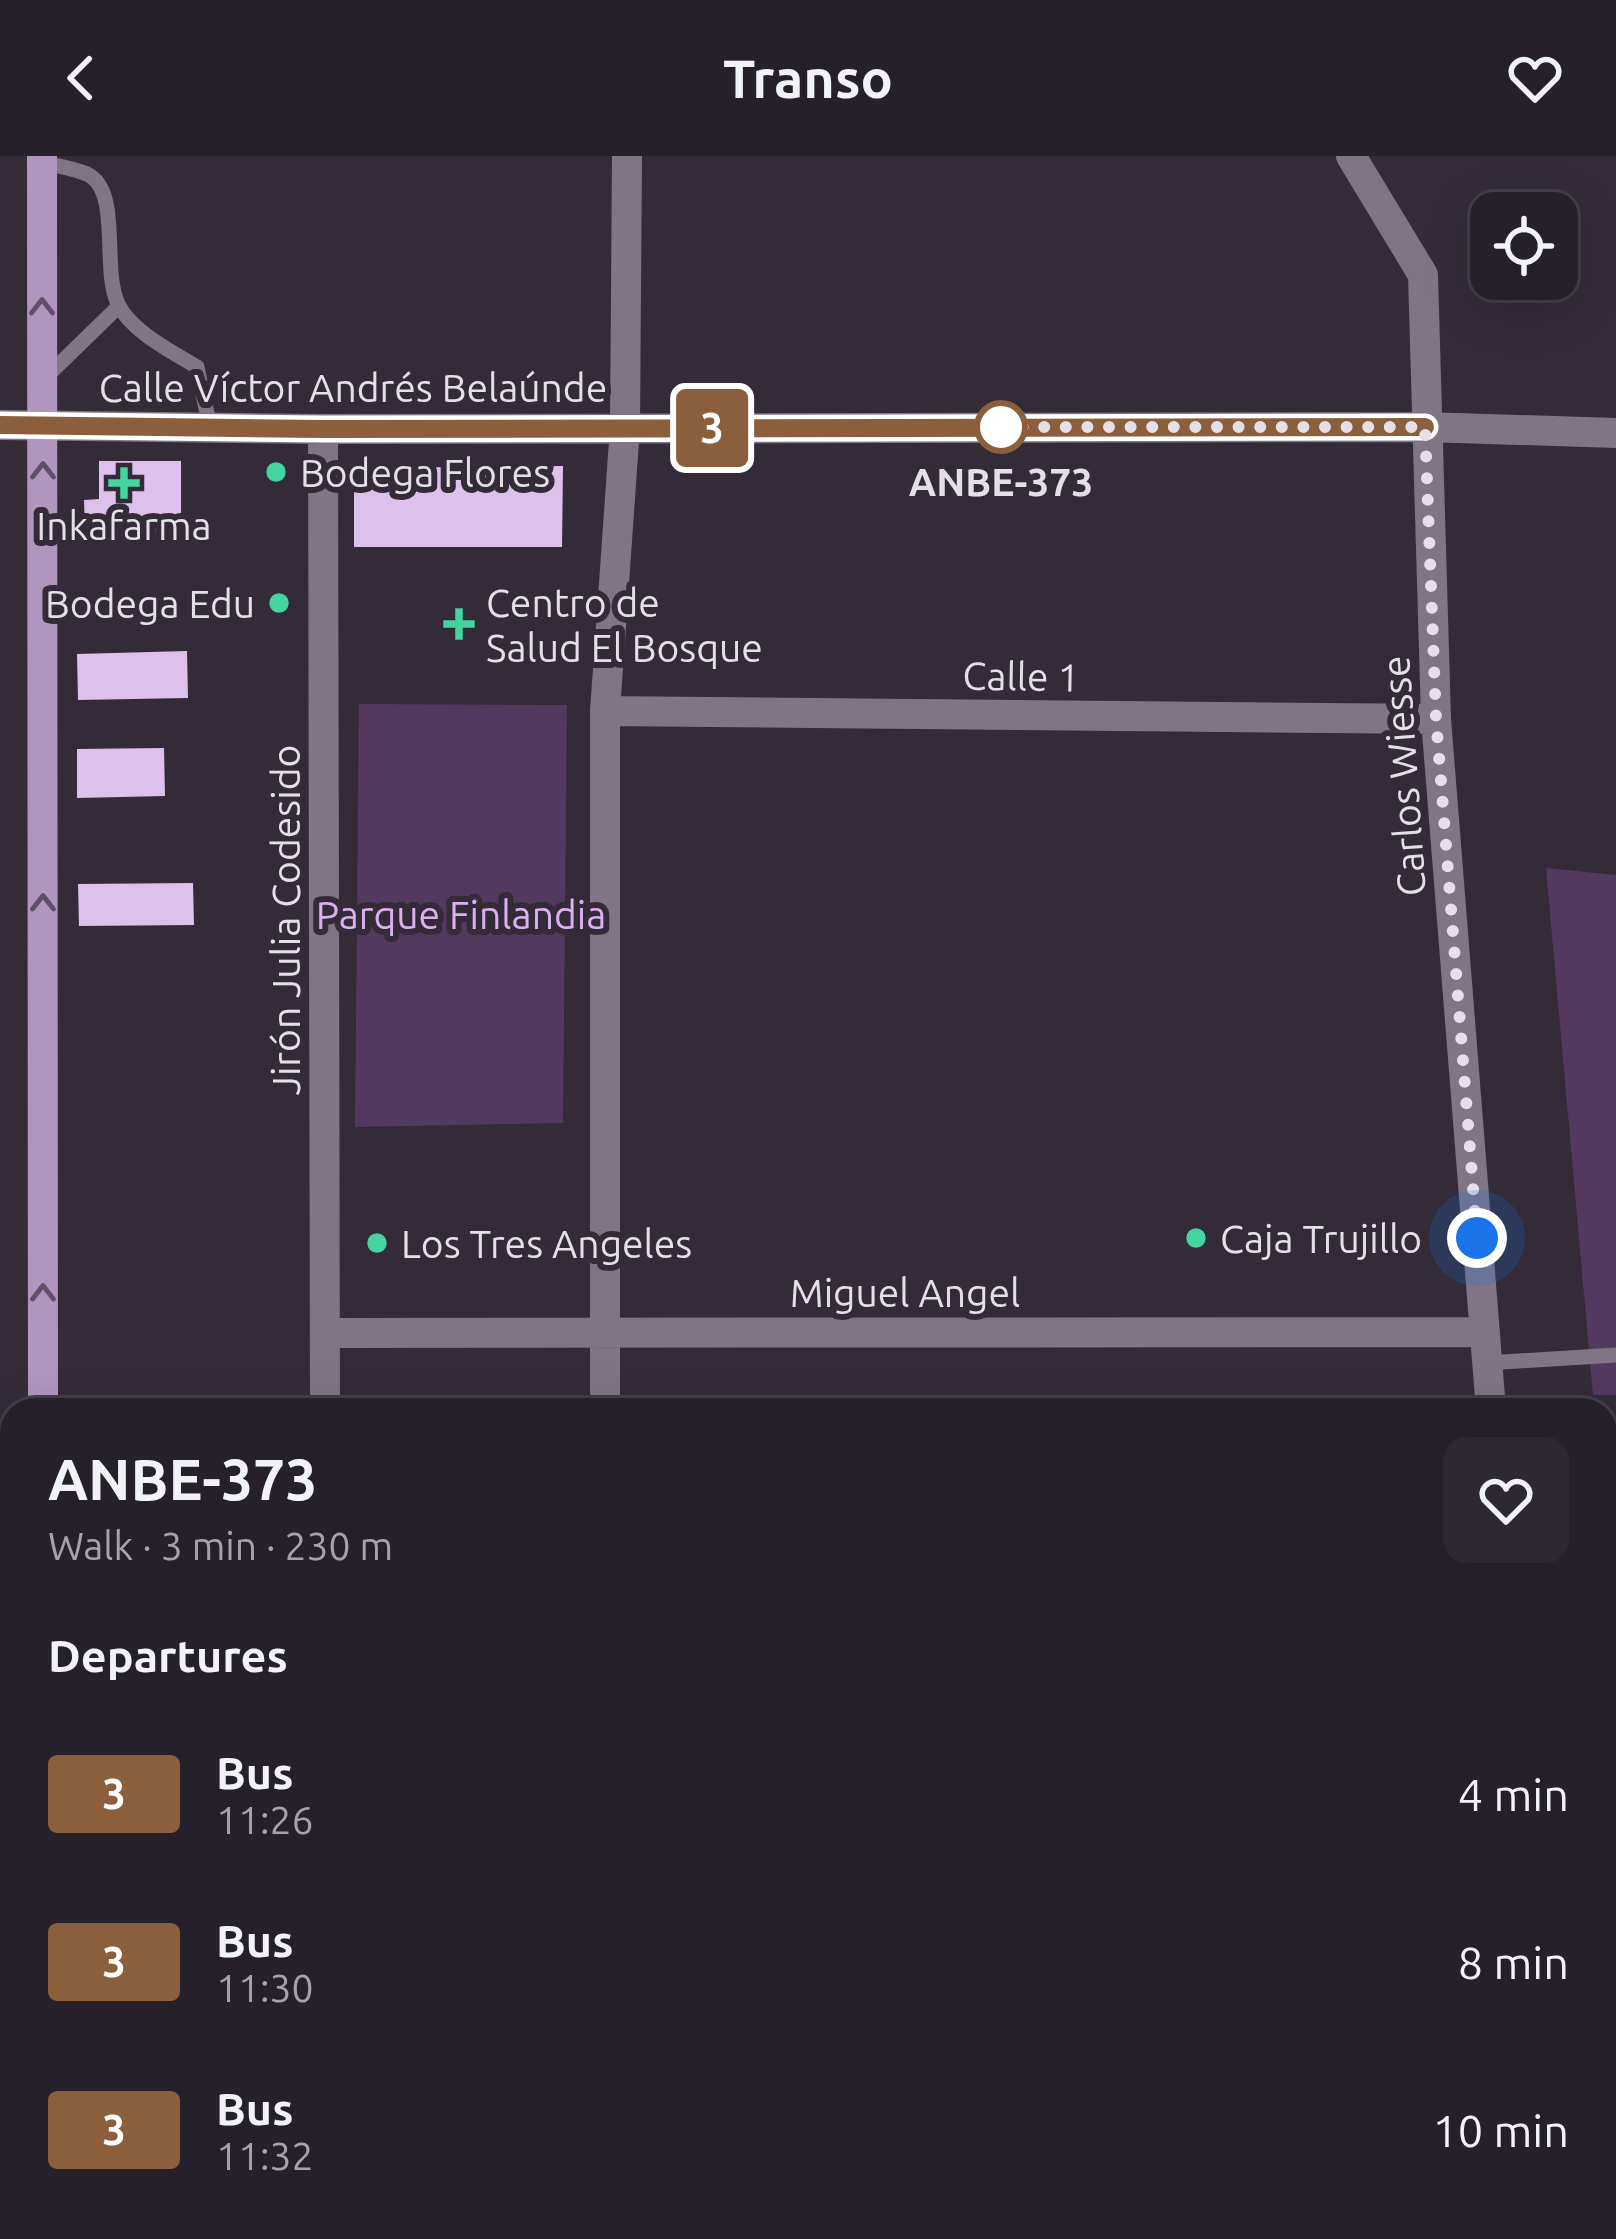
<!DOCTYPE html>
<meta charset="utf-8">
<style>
:root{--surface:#26202a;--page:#2e2832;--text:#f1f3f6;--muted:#a4a3a8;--line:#423e47}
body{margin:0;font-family:Ubuntu,sans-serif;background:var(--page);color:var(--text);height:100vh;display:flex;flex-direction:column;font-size:45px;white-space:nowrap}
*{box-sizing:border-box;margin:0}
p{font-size:39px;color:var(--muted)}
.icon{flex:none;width:66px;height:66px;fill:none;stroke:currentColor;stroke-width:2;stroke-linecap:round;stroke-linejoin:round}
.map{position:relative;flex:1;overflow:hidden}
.sheet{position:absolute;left:0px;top:1242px;width:1617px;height:843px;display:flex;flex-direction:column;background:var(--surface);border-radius:36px 36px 0 0;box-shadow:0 12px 48px #0002,0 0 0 3px var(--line)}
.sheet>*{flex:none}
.badge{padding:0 24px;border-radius:9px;font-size:42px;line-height:78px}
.tools{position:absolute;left:1470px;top:36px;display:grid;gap:24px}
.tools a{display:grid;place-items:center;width:108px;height:108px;border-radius:24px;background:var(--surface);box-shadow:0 12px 48px #0002,0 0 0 3px var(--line);font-size:60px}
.you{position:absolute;width:60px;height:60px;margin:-30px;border:9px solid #fff;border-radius:50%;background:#1a73e8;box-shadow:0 0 0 18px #1a73e833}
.map>.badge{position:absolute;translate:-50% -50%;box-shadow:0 0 0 6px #fff}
h2{padding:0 48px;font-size:45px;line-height:108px}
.round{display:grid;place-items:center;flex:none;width:126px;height:126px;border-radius:24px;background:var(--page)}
.summary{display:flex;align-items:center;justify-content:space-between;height:204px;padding:0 48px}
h1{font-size:57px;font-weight:700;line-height:90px}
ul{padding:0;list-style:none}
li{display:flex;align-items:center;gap:36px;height:168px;padding:0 48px}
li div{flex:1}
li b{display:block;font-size:45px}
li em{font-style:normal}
li .badge{min-width:132px;font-weight:700;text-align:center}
header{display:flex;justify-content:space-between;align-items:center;height:156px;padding:0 48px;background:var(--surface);font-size:54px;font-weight:700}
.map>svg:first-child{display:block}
.green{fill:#53395f}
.building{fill:#dec0ed}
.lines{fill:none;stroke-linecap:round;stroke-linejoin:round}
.service{stroke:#7f7584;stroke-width:15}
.minor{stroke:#7f7584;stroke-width:30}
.primary{stroke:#b095be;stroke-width:30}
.oneway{stroke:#5f5067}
.line-casing{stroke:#fff;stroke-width:27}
.line{stroke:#8b5e3c;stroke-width:18}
.walk{stroke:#e5dfe8;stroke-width:12;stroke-dasharray:0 21.6}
.stop-dot{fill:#fff;stroke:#8b5e3c;stroke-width:6}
.poi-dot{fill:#45d49f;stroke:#332b38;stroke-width:4.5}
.labels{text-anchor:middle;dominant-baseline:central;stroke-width:12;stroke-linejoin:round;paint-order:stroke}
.street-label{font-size:39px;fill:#e5dfe8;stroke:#332b38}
.poi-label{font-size:39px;fill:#e5dfe8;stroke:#332b38;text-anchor:start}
.stop-label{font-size:39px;font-weight:bold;fill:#e5dfe8;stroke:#332b38}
.park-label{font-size:39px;fill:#dbb0f1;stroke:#332b38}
</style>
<header><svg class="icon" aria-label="back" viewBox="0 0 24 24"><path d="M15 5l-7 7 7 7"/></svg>Transo<svg class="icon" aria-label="heart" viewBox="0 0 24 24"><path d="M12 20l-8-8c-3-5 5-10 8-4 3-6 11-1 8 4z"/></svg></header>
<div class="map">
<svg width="1616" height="2083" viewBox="0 0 1616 2083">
<rect width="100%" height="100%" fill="#332b38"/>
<path class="green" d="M359 548 567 549 563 967 355 971Z
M1546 712 1616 719V1239H1593Z"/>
<path class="building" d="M99 305H181V376L85 377 84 344 99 343Z
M563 310 562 391H354V312Z
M187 495 188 542 78 544 77 498Z
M164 592 165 640 77 642V593Z
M193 727 194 769 79 770 78 728Z"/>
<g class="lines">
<path class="service" d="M42 6C56 10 73 12 87 18 122 34 101 112 118 148 132 176 171 195 197 211L210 271
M44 223 119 150
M1487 1207 1616 1199"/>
<path class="minor" d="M1351 0 1423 119 1436 563 1491 1254
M0 269 323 273 1425 271 1616 277
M323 273 325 1254
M605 555 1436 563
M326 1177 1485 1176
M605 1254V555L625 271 627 0
M0 1432H12
M0 1556H12
M1605 2000 1616 1999
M1605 2058H1616
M613 2073V2083
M1550 2073 1552 2083
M318 2083V2073
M1399 2083 1405 2073"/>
<path class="primary" d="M42 0 43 1254
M42 2083V2073"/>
</g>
<defs><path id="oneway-chevron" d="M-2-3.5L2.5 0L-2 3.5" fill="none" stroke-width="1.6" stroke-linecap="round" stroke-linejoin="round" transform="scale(3)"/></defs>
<g class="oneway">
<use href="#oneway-chevron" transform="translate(42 151) rotate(-90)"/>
<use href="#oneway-chevron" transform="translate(43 315) rotate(-90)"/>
<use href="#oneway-chevron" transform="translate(43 747) rotate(-90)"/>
<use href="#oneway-chevron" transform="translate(43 1137) rotate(-90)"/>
</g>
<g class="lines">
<defs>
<path id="line" d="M0 269 323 273 1425 271"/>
</defs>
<use href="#line" class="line-casing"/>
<use href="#line" class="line"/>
<path class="walk" d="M1001 271H1425L1436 562 1477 1082"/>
</g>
<circle class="stop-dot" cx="1001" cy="271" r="24"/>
<g class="poi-dot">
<circle cx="276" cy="316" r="12"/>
<path d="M118 309h12v12h12v12h-12v12h-12v-12h-12v-12h12z"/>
<circle cx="279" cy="447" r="12"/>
<path d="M453 450h12v12h12v12h-12v12h-12v-12h-12v-12h12z"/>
<circle cx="1196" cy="1082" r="12"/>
<circle cx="377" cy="1087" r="12"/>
</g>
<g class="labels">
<g class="street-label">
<text x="353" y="231">Calle Víctor Andrés Belaúnde</text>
<text transform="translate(1021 520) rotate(1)">Calle 1</text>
<text transform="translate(1403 620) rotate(-94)">Carlos Wiesse</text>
<text transform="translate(285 764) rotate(-90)">Jirón Julia Codesido</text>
<text x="905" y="1136">Miguel Angel</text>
</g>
<g class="poi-label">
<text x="300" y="316">Bodega Flores</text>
<text x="124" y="369" text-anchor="middle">Inkafarma</text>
<text x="486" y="446">Centro de<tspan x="486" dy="45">Salud El Bosque</tspan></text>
<text x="255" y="447" text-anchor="end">Bodega Edu</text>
<text x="1220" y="1082">Caja Trujillo</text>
<text x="401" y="1087">Los Tres Angeles</text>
</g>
<g class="stop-label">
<text x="1001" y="325">ANBE-373</text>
</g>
<g class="park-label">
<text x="461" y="758">Parque Finlandia</text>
</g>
</g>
</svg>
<div class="tools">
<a><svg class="icon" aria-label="locate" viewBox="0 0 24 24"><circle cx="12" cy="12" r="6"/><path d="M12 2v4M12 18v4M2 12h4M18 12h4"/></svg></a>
</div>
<div class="you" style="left:1477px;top:1082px"></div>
<b class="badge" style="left:712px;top:272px;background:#8b5e3c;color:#fff">3</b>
<section class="sheet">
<div class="summary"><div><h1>ANBE-373</h1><p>Walk · 3 min · 230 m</p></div><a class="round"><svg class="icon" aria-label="heart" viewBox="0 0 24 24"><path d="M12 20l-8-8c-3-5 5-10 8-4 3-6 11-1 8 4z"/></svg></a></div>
<h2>Departures</h2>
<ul>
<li><span class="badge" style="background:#8b5e3c;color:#fff">3</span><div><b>Bus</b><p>11:26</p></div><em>4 min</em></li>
<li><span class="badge" style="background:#8b5e3c;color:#fff">3</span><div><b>Bus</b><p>11:30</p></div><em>8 min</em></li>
<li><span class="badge" style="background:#8b5e3c;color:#fff">3</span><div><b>Bus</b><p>11:32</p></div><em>10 min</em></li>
</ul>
</section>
</div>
